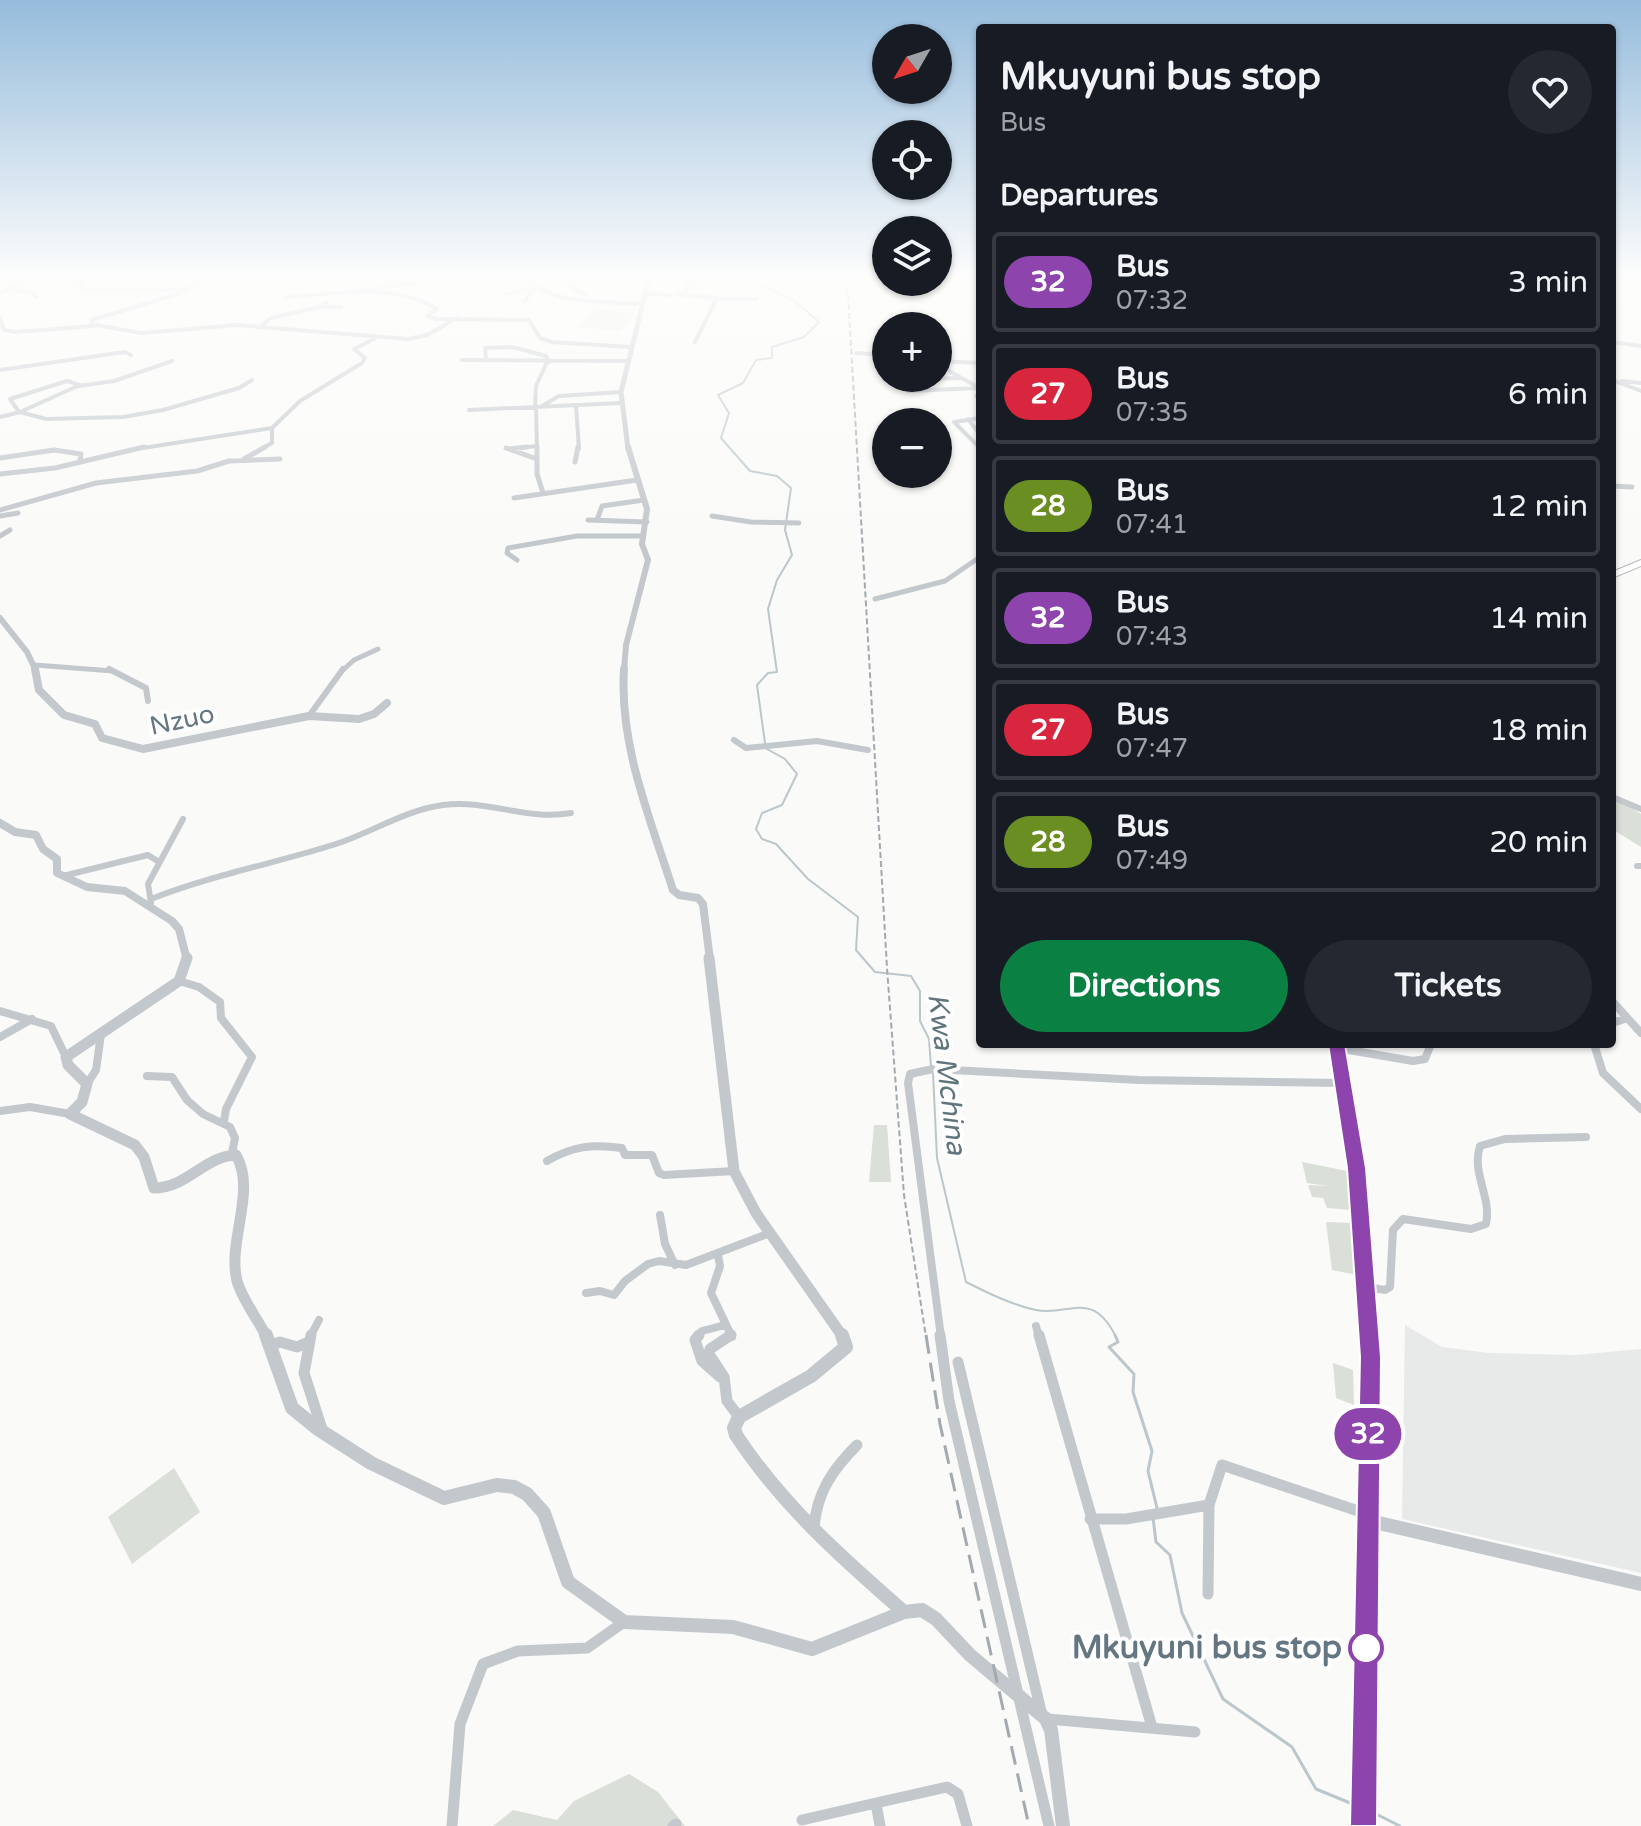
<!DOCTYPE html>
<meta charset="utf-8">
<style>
:root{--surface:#171b24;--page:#242831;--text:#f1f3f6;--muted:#9ea1a6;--line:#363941;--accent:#0b8043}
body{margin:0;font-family:"Varela Round",sans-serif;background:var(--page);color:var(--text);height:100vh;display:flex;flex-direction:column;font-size:30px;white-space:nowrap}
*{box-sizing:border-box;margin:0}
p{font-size:26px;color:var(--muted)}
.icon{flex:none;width:44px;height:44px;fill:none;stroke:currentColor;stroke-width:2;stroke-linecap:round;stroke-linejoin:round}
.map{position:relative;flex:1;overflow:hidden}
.drawer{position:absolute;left:976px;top:24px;width:640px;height:1024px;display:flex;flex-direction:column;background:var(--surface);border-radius:8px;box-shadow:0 2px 6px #0004}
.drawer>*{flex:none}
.badge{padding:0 16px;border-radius:26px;font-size:28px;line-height:52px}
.needle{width:52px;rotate:231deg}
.controls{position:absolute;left:872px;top:24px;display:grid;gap:16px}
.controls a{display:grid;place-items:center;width:80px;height:80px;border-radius:50%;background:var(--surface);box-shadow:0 2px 6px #0004;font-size:40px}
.map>.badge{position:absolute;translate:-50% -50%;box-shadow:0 0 0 4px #fff}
h2{padding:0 24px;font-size:30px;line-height:72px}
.round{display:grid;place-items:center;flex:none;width:84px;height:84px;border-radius:42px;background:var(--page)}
.headline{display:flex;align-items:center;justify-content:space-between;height:136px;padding:0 24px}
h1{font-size:38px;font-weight:800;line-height:60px}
.button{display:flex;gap:16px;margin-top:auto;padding:16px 24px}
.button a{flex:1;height:92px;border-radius:48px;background:var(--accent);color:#fff;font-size:32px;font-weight:800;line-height:92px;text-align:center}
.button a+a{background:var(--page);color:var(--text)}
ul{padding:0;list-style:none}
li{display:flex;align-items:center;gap:24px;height:100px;margin:0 16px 12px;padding:0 8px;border:4px solid var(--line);border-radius:8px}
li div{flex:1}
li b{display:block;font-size:30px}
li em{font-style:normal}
li .badge{min-width:88px;font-weight:700;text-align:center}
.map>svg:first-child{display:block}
.built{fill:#e8e9e9}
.green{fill:#dadfd7}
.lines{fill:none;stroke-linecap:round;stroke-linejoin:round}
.stream-far1{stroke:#bbc7cb;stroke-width:2}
.stream{stroke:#bbc7cb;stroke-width:3}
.trunk-casing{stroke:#b4b9bd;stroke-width:2}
.minor-far4{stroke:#c3c8cc;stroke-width:4}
.minor-far3{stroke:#c3c8cc;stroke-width:5}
.minor-far2{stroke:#c3c8cc;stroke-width:6}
.minor-far1{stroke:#c3c8cc;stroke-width:8}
.minor{stroke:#c3c8cc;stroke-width:11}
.tertiary-far4{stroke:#c3c8cc;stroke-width:5}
.tertiary-far3{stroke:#c3c8cc;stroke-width:6}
.tertiary-far2{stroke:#c3c8cc;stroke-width:8}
.tertiary-far1{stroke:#c3c8cc;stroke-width:11}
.tertiary{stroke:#c3c8cc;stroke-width:14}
.trunk{fill:#fff;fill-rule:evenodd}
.rail-far1{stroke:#a2aab0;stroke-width:2;stroke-dasharray:6 3;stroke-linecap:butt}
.rail{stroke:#a2aab0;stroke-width:3;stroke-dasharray:19 9;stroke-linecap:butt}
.line{fill:#8e44ad;stroke:#fff;stroke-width:2}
.stop-dot{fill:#fff;stroke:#8e44ad;stroke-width:4}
.labels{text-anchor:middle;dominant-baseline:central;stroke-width:8;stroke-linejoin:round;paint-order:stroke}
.street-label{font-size:26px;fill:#657683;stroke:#fff}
.water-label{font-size:28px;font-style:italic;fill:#60757c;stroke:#fff}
.near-stop-label{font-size:32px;font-weight:bold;fill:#657683;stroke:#fff;text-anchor:end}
</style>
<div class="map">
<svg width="1641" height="1826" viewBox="0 0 1641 1826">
<rect width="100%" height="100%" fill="#fafaf8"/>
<path class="built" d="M595 310 635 313 621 331 579 327Z
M1405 1325 1442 1347 1489 1353 1576 1355 1641 1349V1573L1402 1519Z"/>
<path class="green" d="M1617 799 1641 814V847L1612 829V801Z
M874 1125H887L891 1182H869Z
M1302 1162 1347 1171 1351 1210 1327 1208 1323 1198 1312 1197 1308 1185 1328 1186 1307 1183Z
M1326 1222 1353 1223 1357 1275 1332 1270Z
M1333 1363 1353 1370 1354 1405 1336 1398Z
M174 1468 200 1512 132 1564 108 1517Z
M629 1774 658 1792 685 1826H493L513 1810 557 1820 574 1801Z"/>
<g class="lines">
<path class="stream-far1" d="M745 278 795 301 819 322 804 337 772 347V358L756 360 743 383 718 395 729 413 721 438 750 471 777 476 791 488 785 530 792 555 777 580 768 609 777 672 768 673 757 685 765 743
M767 749 785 759 797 774 782 805 762 813 756 829 762 839 776 844 808 879 858 917 856 950 875 972 911 976 920 991V1021L929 1039 931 1067
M933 1073 937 1158 966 1282C988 1293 1012 1305 1036 1310 1068 1317 1092 1288 1116 1337"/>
<path class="stream" d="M1115 1335 1118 1342 1109 1347 1134 1374 1133 1392 1152 1451 1148 1471 1157 1508
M1153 1518 1156 1542 1170 1555 1182 1613 1223 1699 1292 1747 1316 1789 1355 1805
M1372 1812 1400 1826"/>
<defs>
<path id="trunk" d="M1641 560V566L1612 578V572Z
M1329 1044H1343L1363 1168 1378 1357 1374 1826H1352L1362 1357 1349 1168Z"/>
</defs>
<use href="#trunk" class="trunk-casing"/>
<path class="minor-far4" d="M55 278 76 283 104 278
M209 278 177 294 92 320 91 324 141 333 237 325 408 339 427 335 457 318
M529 278C550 306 609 301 642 304
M556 278 585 295
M78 283 85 289 184 290
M8 290 30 292 36 297
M355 291 454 278
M0 293 31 278
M506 294 534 288
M645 294 671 295
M676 294 717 298 695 342
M684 295 688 283H715
M287 297C334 294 396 282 437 309L427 316 437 319 529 320 540 338 552 342 630 347
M717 299H756
M525 301 534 287
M321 307H341
M0 318 4 330 15 332 94 326
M261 326 271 318 320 307 326 302
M1612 342 1641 346
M856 353 886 355
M486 359 485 348 512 347 546 356 549 362
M462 360 626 361
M938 361 980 363
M945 362 949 371 976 386
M0 370 125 352 131 355
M897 378 908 391 980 388
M1612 380 1641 391
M1622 381 1641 383
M79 386 114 381 172 361
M927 390 926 379 959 378
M976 396H980
M576 405 579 449
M542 406 559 396 621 392
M535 407 536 386 547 362
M536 407 537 449
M469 410 620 403
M19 412 10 399 67 381 80 385 20 412
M0 417 20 412 46 419 123 417 163 410 239 388 252 380
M980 418 954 422 980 448
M968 419 978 432
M506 448 509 449
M136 449 272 428
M261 449 272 443V428L300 401 362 363 365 358 354 349 374 339
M509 449 537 446"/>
<path class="minor-far3" d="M537 447V474L543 493
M506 448 537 459
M509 449 527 447
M0 458 54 450 81 454 80 460
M244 459 265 447
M575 462 578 447
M0 474 55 468 144 447
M1612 486 1632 487
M514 498 637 480
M0 510 96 483 197 471 229 461 280 459
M0 516 18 513
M712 516 751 522 799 523
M588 520 647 522
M597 520 602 506 644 500
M0 536 10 530
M517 560 507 553 508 548 577 536H643
M875 599 945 581 980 557
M35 665 113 671
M342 671 354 660 378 649"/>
<path class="minor-far2" d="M109 669 146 688 148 701
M309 716 343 669
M734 740 746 748 817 741 868 750
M1612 797 1641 809
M1637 866H1641
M63 876 148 855 159 862
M151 899C212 875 277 863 339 843 374 831 406 810 443 805 487 799 527 821 571 813
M151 903 148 884 183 819"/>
<path class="minor-far1" d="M179 981 199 987 220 1002 221 1018 252 1057 226 1109 224 1121
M1612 1001 1641 1033
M0 1011 51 1026 66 1057
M1612 1023 1625 1019
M0 1037 32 1019
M1594 1044 1603 1073 1641 1109
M1337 1048 1413 1061 1425 1059 1431 1044
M147 1076 172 1077 187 1100 203 1114 230 1127 235 1138 232 1153
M87 1084 96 1070 101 1034
M0 1111 30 1107 70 1114
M547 1161C573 1146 592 1144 622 1148L625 1155H652L659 1173 664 1175 734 1171
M660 1215 665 1244 675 1265
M718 1255 720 1266 711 1293 732 1337
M1366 1287 1385 1290 1390 1287 1393 1230 1403 1219 1471 1229 1486 1224C1492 1197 1471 1173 1480 1146L1505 1139 1586 1137
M586 1293 600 1291 614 1295 625 1281 648 1264 659 1261 686 1265 770 1233
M1036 1326 1039 1337
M310 1337 319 1320
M698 1337 702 1331 725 1325
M941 1337 908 1083 910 1074 933 1069 1139 1080 1344 1083"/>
<path class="minor" d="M311 1335 304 1373 321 1426
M699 1335 695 1340 702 1361 720 1377
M731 1335 710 1349 709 1354 724 1377 727 1401 739 1417
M940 1335 949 1401 1049 1826
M1039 1335 1152 1727
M272 1345 280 1342 297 1347 306 1343
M958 1362 1041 1711
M1090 1519H1126L1209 1505
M814 1527C817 1492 833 1469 857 1445
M1208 1594 1209 1505 1222 1465 1364 1513
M1048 1719 1195 1732
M802 1820 876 1803
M452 1826 460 1724 483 1664 518 1651 587 1648 624 1622
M673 1826 676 1824
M880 1826 876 1803 947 1787 958 1794 967 1826"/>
<path class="tertiary-far4" d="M628 449 621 392 649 278"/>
<path class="tertiary-far3" d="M0 618 27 652 36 671
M624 671 626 645 648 560 642 544 647 509 628 447"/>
<path class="tertiary-far2" d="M35 669 39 690 64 715 95 724 102 738 143 749 309 716 359 719 374 714 387 703
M624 669C619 745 650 818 673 890L679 895 698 898 703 904 710 960
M0 823 15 832 36 835 43 849 57 859V873L87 887 125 891 172 921 179 929 187 960"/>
<path class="tertiary-far1" d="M187 958 179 981 66 1057 68 1065 87 1084 82 1102 70 1114 135 1145 144 1157 154 1188C187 1188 205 1156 236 1155 257 1191 227 1241 237 1281 242 1299 258 1320 267 1337
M709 958 734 1171 756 1213 843 1337"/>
<path class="tertiary" d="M266 1335 292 1408 318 1429 371 1463 444 1498 497 1485 514 1487 527 1494 544 1513 568 1582 624 1622 733 1627 812 1649 904 1612
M842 1335 846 1347 811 1376 739 1417 734 1428 736 1435C782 1505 842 1558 904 1612L922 1610 936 1619 970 1655 1046 1719 1051 1730 1063 1826
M1366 1520 1641 1584"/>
<use href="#trunk" class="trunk"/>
<path class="rail-far1" d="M842 278 848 294 887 968 904 1195 926 1337"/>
<path class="rail" d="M926 1335 940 1424 1029 1826"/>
</g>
<linearGradient id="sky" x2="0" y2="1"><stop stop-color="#96bcdc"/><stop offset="0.52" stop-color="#fdfdfc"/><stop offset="1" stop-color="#fdfdfc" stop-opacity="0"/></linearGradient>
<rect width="1641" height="533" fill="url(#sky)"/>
<path class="line" d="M1336 1037 1345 1044 1366 1168 1381 1357 1377 1826H1350L1360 1357 1347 1168 1328 1044Z"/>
<circle class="stop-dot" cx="1366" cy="1648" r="16"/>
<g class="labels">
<g class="street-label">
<text transform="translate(182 720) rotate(-12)">Nzuo</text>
</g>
<g class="water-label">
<text transform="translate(947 1074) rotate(83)">Kwa Mchina</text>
</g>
<g class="near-stop-label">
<text x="1342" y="1648">Mkuyuni bus stop</text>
</g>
</g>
</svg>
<div class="controls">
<a><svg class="needle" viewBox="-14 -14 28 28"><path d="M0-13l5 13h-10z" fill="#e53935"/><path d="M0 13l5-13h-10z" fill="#9ea1a6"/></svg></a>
<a><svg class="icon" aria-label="locate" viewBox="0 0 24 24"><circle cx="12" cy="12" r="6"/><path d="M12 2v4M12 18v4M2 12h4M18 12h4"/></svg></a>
<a><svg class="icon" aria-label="layers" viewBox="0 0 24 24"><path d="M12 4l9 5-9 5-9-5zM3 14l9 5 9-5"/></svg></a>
<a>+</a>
<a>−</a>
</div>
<b class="badge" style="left:1368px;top:1434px;background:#8e44ad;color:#fff">32</b>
<section class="drawer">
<div class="headline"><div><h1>Mkuyuni bus stop</h1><p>Bus</p></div><a class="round"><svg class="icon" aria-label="heart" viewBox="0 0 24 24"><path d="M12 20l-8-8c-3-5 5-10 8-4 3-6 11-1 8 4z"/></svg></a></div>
<h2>Departures</h2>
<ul>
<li><span class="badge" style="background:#8e44ad;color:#fff">32</span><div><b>Bus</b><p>07:32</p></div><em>3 min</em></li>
<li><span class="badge" style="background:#d7263d;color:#fff">27</span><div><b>Bus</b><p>07:35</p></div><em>6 min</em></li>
<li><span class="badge" style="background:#6b8e23;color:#fff">28</span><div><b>Bus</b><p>07:41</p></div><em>12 min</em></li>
<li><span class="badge" style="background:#8e44ad;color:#fff">32</span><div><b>Bus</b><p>07:43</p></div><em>14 min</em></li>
<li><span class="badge" style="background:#d7263d;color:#fff">27</span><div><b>Bus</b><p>07:47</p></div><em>18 min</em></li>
<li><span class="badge" style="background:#6b8e23;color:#fff">28</span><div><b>Bus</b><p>07:49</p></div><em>20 min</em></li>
</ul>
<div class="button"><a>Directions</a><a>Tickets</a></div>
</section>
</div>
